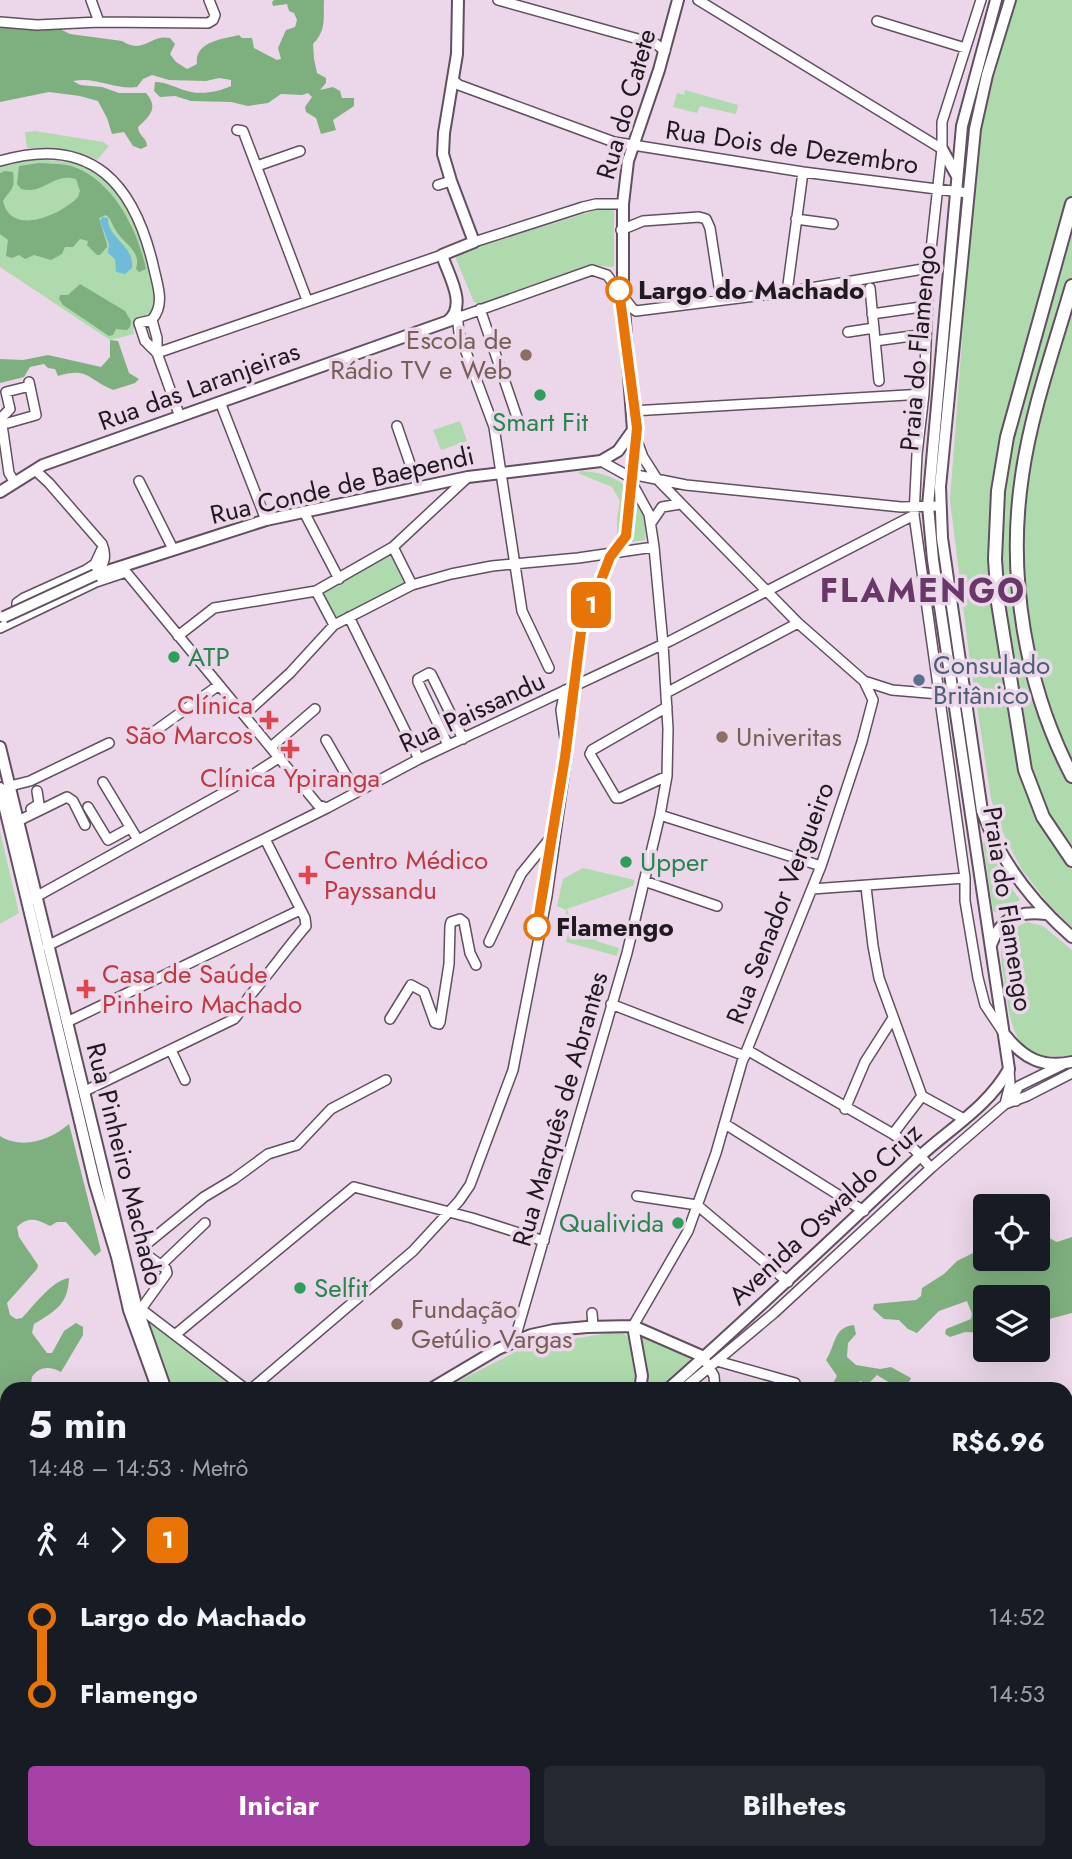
<!DOCTYPE html>
<html lang="pt">
<meta charset="utf-8">
<style>
:root{--surface:#171b24;--page:#242831;--text:#f1f3f6;--muted:#9ea1a6;--accent:#a641a5}
body{margin:0;font-family:Jost,sans-serif;background:var(--page);color:var(--text);height:100vh;display:flex;flex-direction:column;font-size:26px;white-space:nowrap}
*{box-sizing:border-box;margin:0}
p{font-size:23px;color:var(--muted)}
.icon{flex:none;width:38px;height:38px;fill:none;stroke:currentColor;stroke-width:2;stroke-linecap:round;stroke-linejoin:round}
.map{position:relative;flex:1;overflow:hidden}
.details{position:absolute;left:0px;top:1382px;width:1073px;height:478px;display:flex;flex-direction:column;background:var(--surface);border-radius:21px 21px 0 0;box-shadow:0 7px 28px #0002}
.details>*{flex:none}
.badge{padding:0 14px;border-radius:10px;font-size:24px;line-height:46px}
.tools{position:absolute;left:973px;top:1194px;display:grid;gap:14px}
.tools a{display:grid;place-items:center;width:77px;height:77px;border-radius:7px;background:var(--surface);box-shadow:0 7px 28px #0002;font-size:35px}
.map>.badge{position:absolute;translate:-50% -50%;box-shadow:0 0 0 4px #fff}
.legs{display:flex;align-items:center;gap:10px;height:77px;padding:0 28px;font-size:23px}
.legs p{margin-inline-start:auto}
.headline{display:flex;align-items:center;justify-content:space-between;height:119px;padding:0 28px}
h1{font-size:38px;font-weight:700;line-height:52px}
.cta{display:flex;gap:14px;margin-top:auto;padding:14px 28px}
.cta a{flex:1;height:80px;border-radius:7px;background:var(--accent);color:#fff;font-size:28px;font-weight:700;line-height:80px;text-align:center}
.cta a+a{background:var(--page);color:var(--text)}
ul{padding:0 28px;list-style:none}
li{display:flex;align-items:center;gap:24px;height:77px;font-size:26px}
li i{display:grid;place-items:center;width:10px;height:100%;margin:0 9px;background:currentColor}
li i::after{content:'';width:18px;height:18px;margin:-9px;border:5px solid;border-radius:50%;background:var(--surface)}
li p{margin-inline-start:auto}
li:first-child i{background:linear-gradient(#0000 50%,currentColor 0)}
li:last-child i{background:linear-gradient(currentColor 50%,#0000 0)}
.map>svg:first-child{display:block}
.green{fill:#afdaae}
.forest{fill:#7eaf7e}
.sand{fill:#ded5b0}
.water{fill:#6fbbd9}
.lines{fill:none;stroke-linecap:round;stroke-linejoin:round}
.minor-casing{stroke:#615060;stroke-width:12}
.major-casing{stroke:#615060;stroke-width:14}
.highway-casing{stroke:#615060;stroke-width:16}
.minor{stroke:#fff;stroke-width:9}
.major{stroke:#fff;stroke-width:10}
.highway{stroke:#fff;stroke-width:12}
.major-bridge-casing{stroke:#615060;stroke-width:14;stroke-linecap:butt}
.major-bridge{stroke:#fff;stroke-width:10}
.line-1-casing{stroke:#fff;stroke-width:16}
.line-1{stroke:#e77405;stroke-width:10}
.stop-1-dot{fill:#fff;stroke:#e77405;stroke-width:3.5}
.education-dot{fill:#8d6e63;stroke:#ebd7e9;stroke-width:2.5}
.leisure-dot{fill:#2e9e5b;stroke:#ebd7e9;stroke-width:2.5}
.service-dot{fill:#5c6f8a;stroke:#ebd7e9;stroke-width:2.5}
.health-dot{fill:#e0444e;stroke:#ebd7e9;stroke-width:2.5}
.labels{text-anchor:middle;dominant-baseline:central;stroke-width:7;stroke-linejoin:round;paint-order:stroke}
.street-label{font-size:26px;fill:#201920;stroke:#ebd7e9}
.stop-label{font-size:26px;font-weight:bold;fill:#201920;stroke:#ebd7e9;text-anchor:start}
.education-label{font-size:26px;fill:#785e54;stroke:#ebd7e9;text-anchor:start}
.leisure-label{font-size:26px;fill:#27864d;stroke:#ebd7e9;text-anchor:start}
.service-label{font-size:26px;fill:#4e5e75;stroke:#ebd7e9;text-anchor:start}
.health-label{font-size:26px;fill:#be3a42;stroke:#ebd7e9;text-anchor:start}
.district-label{font-size:33px;font-weight:bold;letter-spacing:2px;fill:#693768;stroke:#ebd7e9}
</style>
<div class="map">
<svg width="1072" height="1859" viewBox="0 0 1072 1859">
<rect width="100%" height="100%" fill="#ebd7e9"/>
<path class="green" d="M1016 0H1072V927L1051 907 1022 870 1004 835 991 799 969 654 950 500 976 157 988 97Z
M685 90 738 105 736 114 700 106 697 113 673 107 677 93 684 95Z
M35 131 103 142 109 146 97 160C77 148 50 148 27 148L25 132Z
M36 159C54 161 74 160 90 170 104 178 116 191 124 205 137 226 164 292 153 314L136 320 137 324 133 329 134 334 110 340 0 267V167L13 162Z
M609 206 614 209V267L588 265 479 304 474 302 456 259 458 253Z
M460 421 467 441 441 450 433 430Z
M581 471C622 473 649 496 645 540L617 544V519L620 501 612 487 580 474 578 473Z
M390 554 404 583 338 619 322 593Z
M0 831 19 913 0 924Z
M985 842 1001 873 1020 900 997 913 993 911 983 843Z
M583 868 635 880 633 886 567 909 573 927 594 920 596 941 619 948 617 956 566 942 570 924 565 922 566 910 557 906 563 879Z
M1027 922 1043 926 1072 950V1055C1016 1064 1011 1031 1005 985 1002 966 997 949 1007 931Z
M145 1315 239 1389H170Z
M620 1331 628 1337 635 1376 633 1389 441 1390 525 1347Z
M642 1337 688 1357 691 1361 658 1389H646L648 1375Z
M1072 1416V1585L1066 1589V1421Z
M7 1759V1853L0 1854V1798Z"/>
<path class="forest" d="M274 0H324C323 18 327 30 313 44L314 59 317 73 326 78V83L320 90 333 87 340 91 342 98H354V106L333 120 336 130 321 134 316 118 306 112 305 107 312 97 308 93 302 95 281 94 268 103 248 106 231 102 191 101 175 96 160 97 154 91 155 82C167 82 176 88 187 91 201 95 218 92 231 86V80L219 78 206 81 169 80 152 75 143 79 137 87C115 90 95 76 73 81L80 85 102 87 119 93H146C159 108 150 116 138 127 138 135 147 138 147 146L141 149 133 146 124 132 112 134 107 118 98 101 80 96 49 92 0 102V24L54 26 70 34 122 41C144 55 150 34 170 38L175 44 170 54 176 62 187 69 197 64C194 42 222 39 239 35L242 38H252L254 48 277 60 281 59 278 48 286 30 295 27 297 20 294 13 289 11 287 4 273 6 272 2Z
M39 163C51 164 66 163 77 168 115 184 138 231 146 269L139 272 136 269C142 250 123 244 115 229 111 223 112 220 106 215L99 218 107 244V247L100 255H97L87 245 88 241 80 239 73 247H65L62 254 51 260 34 255 25 259 19 255 12 258 6 256 8 240 0 234V173L5 171 13 172C15 190 12 187 3 201 11 238 62 214 78 197L80 191 76 179C53 172 44 195 21 189L17 184 19 166Z
M80 284 125 311 131 321 130 327 127 330 116 329 113 335 109 336 63 305 59 299 60 295H68Z
M110 340 118 341 129 373 139 379 135 383 113 390C87 379 88 367 58 376L55 369 48 368 44 364 30 367 24 377 0 383V359L23 360 48 355 101 367 110 357Z
M69 1124 101 1251 95 1256 66 1222H57L50 1226C37 1219 28 1216 17 1227L19 1237 38 1265 37 1269 7 1303 10 1315 16 1319 22 1318C34 1306 51 1281 69 1278 68 1305 55 1311 34 1324L32 1333 47 1353H52L64 1331 76 1323 83 1327V1335L61 1372C50 1366 39 1366 32 1377L30 1389 7 1390V1490L0 1489V1136C22 1150 51 1140 69 1124Z
M1038 1237 1049 1238 1057 1242 1072 1237V1313L1038 1322V1297H985V1333L965 1332 950 1337 945 1334 946 1329 971 1319 972 1314 967 1301 939 1311 917 1333 908 1329 899 1320 884 1319 873 1309 874 1304 916 1300 921 1296 922 1288 944 1274 957 1261 985 1247V1258H1038Z
M854 1325 856 1334 848 1343 847 1357 856 1365 880 1369 891 1367 911 1378 906 1388H898L877 1375 868 1384 860 1381 852 1389H830L837 1376 826 1360C836 1345 833 1327 854 1325Z"/>
<path class="sand" d="M246 1853H357V1859H245Z"/>
<path class="water" d="M102 217 108 218C107 239 135 245 132 268L125 274 116 272 115 259 108 253 109 244 100 221Z
M1072 1585V1859H357V1853H1066V1589Z"/>
<g class="lines">
<defs>
<path id="minor" d="M91 0 99 22
M498 0 656 44 665 51
M698 0 942 149
M981 0 942 122V149L929 268 924 394 917 454 914 515 965 878V901L978 978 985 1005 1003 1032
M877 21 965 48
M0 22 37 25 99 22 208 23 213 20 215 15 209 0
M454 81 459 85 614 142 803 172 968 193
M237 130 243 131 307 300
M0 161C92 134 135 184 154 269 158 287 165 304 152 320
M257 166 300 151
M438 185 451 181
M796 219 833 224
M621 230 643 221 699 217 706 219 710 228 721 299
M474 242 583 207 596 204H623
M870 288 879 381
M787 292 803 172
M480 309 519 423
M457 313 459 333 494 427 522 611 549 668
M872 314 928 306
M457 318 592 270 607 275 632 308 636 311 787 292 929 268
M848 332 874 328
M875 341 926 334
M157 353 442 255
M157 353 145 341 139 323 152 320 157 338V353L180 417
M220 402 266 520
M632 411 924 394
M8 423 36 415 29 382
M397 426 418 487
M633 430 643 457 657 479 798 623 864 681 873 700 862 742 821 866 742 1062 716 1153 688 1231 633 1326
M601 461 628 476 636 475 686 485 901 507 940 506
M35 470 49 483 102 544C107 556 104 563 98 573
M139 481 173 549
M15 483 9 473 1 418 10 409 6 392 30 386
M304 512 339 579
M651 523 662 507 680 504
M393 547 412 585
M316 591 334 625
M17 615V603L24 598 86 570 95 564 102 549
M349 617 419 759
M0 628 96 582 126 572 318 805 327 808
M178 636 214 608 316 591 393 547 468 477
M864 681 892 690 939 694
M666 693 798 623
M667 707 592 750 590 754 616 798H620L667 776
M244 715 290 673 334 625 412 585 451 574 492 566 578 558 654 547
M144 739 219 685
M326 740 356 792
M448 745 418 682V679L429 673 431 674 463 739
M271 747 315 709
M103 782 138 840
M10 786 30 781 109 743
M88 807 108 840 130 828
M31 809 39 804 37 791
M660 815 821 866
M18 821 67 797 73 801 85 825
M644 881 717 906
M866 887 873 946 879 978 922 1096
M812 889 965 878
M32 899 234 787 280 757
M489 942 521 874 556 831
M47 946 327 808 419 759 670 641 914 515
M611 1004 745 1056
M390 1019 411 985 424 992 435 1023 439 1024 440 1022 449 964 450 926 451 922 460 919 464 922 470 953 476 965
M67 1022 300 910
M171 1050 185 1080
M747 1050 893 1134 914 1149 931 1168
M85 1091 234 1019C242 1011 245 1000 253 992 271 971 287 948 306 926L305 918 265 839
M922 1096 964 1119
M1016 1101 1014 1094 1019 1086 1062 1065
M1005 1104 1027 1096 1072 1073
M845 1109 865 1062 893 1018
M725 1124 864 1211
M893 1134 922 1096
M637 1196 697 1205 788 1282
M161 1265 205 1223
M137 1306 247 1390
M141 1309 167 1273 166 1269 144 1253V1246L204 1197 234 1179 268 1154 297 1145 331 1109 386 1080
M592 1313 593 1326
M176 1334 354 1187 472 1218 544 1241
M514 1342 627 953 660 815 667 776 668 729 663 644 654 547 649 514 628 476
M717 1361 795 1383
M706 1362 714 1376 715 1390
M250 1390 413 1251 459 1201 470 1185 513 1070 547 896 567 754 561 710 565 690
M682 1390 774 1313 931 1168 1005 1104 1010 1084 1009 1069
M0 1514 2 1499 7 1494
M0 1619 7 1574
M9 1859 10 1853
M89 1859 186 1857"/>
<path id="major" d="M1010 0 987 75 975 129 940 487 942 538 982 811C1000 861 1032 902 1072 937
M942 149 957 176
M448 321C468 305 448 275 442 255L474 242 451 181 443 154 444 133 457 54 458 0
M0 492 43 465 457 318
M95 575 266 520 468 477 601 461 618 451 633 430 623 295V204L628 161 659 70 678 0
M0 747 136 1305 166 1390
M0 788 95 1184 117 1257 129 1310 158 1390
M991 945C1001 917 1018 911 1046 914
M1006 1036C1024 1059 1043 1068 1072 1062
M633 1326 642 1376 640 1390
M429 1390 498 1349 531 1335 554 1330 587 1327 633 1326 704 1357
M667 1390C753 1314 835 1236 918 1158 949 1129 988 1107 1009 1069L933 560 928 506 962 126 996 0
M1066 1408 1072 1404
M0 1768 7 1730
M144 1859 145 1853
M172 1859 173 1853
M186 1859 187 1853"/>
<path id="highway" d="M1072 204 1007 437 998 491 995 559 998 603 1025 770 1043 817 1072 860
M1072 286C1054 348 1031 412 1022 476 1007 576 1025 686 1072 776
M1066 1534 1072 1529
M1066 1557 1072 1552
M215 1859 216 1853
M229 1859 230 1853"/>
</defs>
<use href="#minor" class="minor-casing"/>
<use href="#major" class="major-casing"/>
<use href="#highway" class="highway-casing"/>
<use href="#minor" class="minor"/>
<use href="#major" class="major"/>
<use href="#highway" class="highway"/>
<defs>
<path id="major-bridge" d="M4 617 95 575"/>
</defs>
<use href="#major-bridge" class="major-bridge-casing"/>
<use href="#major-bridge" class="major-bridge"/>
</g>
<g class="lines">
<defs>
<path id="line-1" d="M537 927 565 757 581 632 610 557 626 536 637 428 619 290"/>
</defs>
<use href="#line-1" class="line-1-casing"/>
<use href="#line-1" class="line-1"/>
</g>
<g class="stop-1-dot">
<circle cx="619" cy="290" r="12"/>
<circle cx="537" cy="927" r="12"/>
</g>
<g class="education-dot">
<circle cx="526" cy="355" r="7"/>
<circle cx="722" cy="737" r="7"/>
<circle cx="397" cy="1324" r="7"/>
</g>
<g class="leisure-dot">
<circle cx="540" cy="395" r="7"/>
<circle cx="174" cy="657" r="7"/>
<circle cx="626" cy="862" r="7"/>
<circle cx="678" cy="1223" r="7"/>
<circle cx="300" cy="1288" r="7"/>
</g>
<circle class="service-dot" cx="919" cy="680" r="7"/>
<g class="health-dot">
<path d="M265.5 709.5h7v7h7v7h-7v7h-7v-7h-7v-7h7z"/>
<path d="M286.5 738.5h7v7h7v7h-7v7h-7v-7h-7v-7h7z"/>
<path d="M304.5 864.5h7v7h7v7h-7v7h-7v-7h-7v-7h7z"/>
<path d="M82.5 978.5h7v7h7v7h-7v7h-7v-7h-7v-7h7z"/>
</g>
<g class="labels">
<g class="street-label">
<text transform="translate(626 104) rotate(-74)">Rua do Catete</text>
<text transform="translate(792 147) rotate(8)">Rua Dois de Dezembro</text>
<text transform="translate(918 348) rotate(-85)">Praia do Flamengo</text>
<text transform="translate(199 386) rotate(-20)">Rua das Laranjeiras</text>
<text transform="translate(342 485) rotate(-13)">Rua Conde de Baependi</text>
<text transform="translate(472 712) rotate(-25)">Rua Paissandu</text>
<text transform="translate(780 903) rotate(-69)">Rua Senador Vergueiro</text>
<text transform="translate(1008 909) rotate(81)">Praia do Flamengo</text>
<text transform="translate(560 1109) rotate(-74)">Rua Marquês de Abrantes</text>
<text transform="translate(125 1164) rotate(76)">Rua Pinheiro Machado</text>
<text transform="translate(825 1214) rotate(-43)">Avenida Oswaldo Cruz</text>
</g>
<g class="stop-label">
<text x="638" y="290">Largo do Machado</text>
<text x="556" y="927">Flamengo</text>
</g>
<g class="education-label">
<text x="512" y="340" text-anchor="end">Escola de<tspan x="512" dy="30">Rádio TV e Web</tspan></text>
<text x="736" y="737">Univeritas</text>
<text x="411" y="1309">Fundação<tspan x="411" dy="30">Getúlio Vargas</tspan></text>
</g>
<g class="leisure-label">
<text x="540" y="422" text-anchor="middle">Smart Fit</text>
<text x="188" y="657">ATP</text>
<text x="640" y="862">Upper</text>
<text x="664" y="1223" text-anchor="end">Qualivida</text>
<text x="314" y="1288">Selfit</text>
</g>
<g class="service-label">
<text x="933" y="665">Consulado<tspan x="933" dy="30">Britânico</tspan></text>
</g>
<g class="health-label">
<text x="253" y="705" text-anchor="end">Clínica<tspan x="253" dy="30">São Marcos</tspan></text>
<text x="290" y="778" text-anchor="middle">Clínica Ypiranga</text>
<text x="324" y="860">Centro Médico<tspan x="324" dy="30">Payssandu</tspan></text>
<text x="102" y="974">Casa de Saúde<tspan x="102" dy="30">Pinheiro Machado</tspan></text>
</g>
<g class="district-label">
<text x="923" y="590">FLAMENGO</text>
</g>
</g>
</svg>
<div class="tools">
<a><svg class="icon" aria-label="locate" viewBox="0 0 24 24"><circle cx="12" cy="12" r="6"/><path d="M12 2v4M12 18v4M2 12h4M18 12h4"/></svg></a>
<a><svg class="icon" aria-label="layers" viewBox="0 0 24 24"><path d="M12 4l9 5-9 5-9-5zM3 14l9 5 9-5"/></svg></a>
</div>
<b class="badge" style="left:591px;top:605px;background:#e77405;color:#fff">1</b>
<section class="details">
<div class="headline"><div><h1>5 min</h1><p>14:48 – 14:53 · Metrô</p></div><b>R$6.96</b></div>
<div class="legs"><svg class="icon" aria-label="walk" viewBox="0 0 24 24"><circle cx="13" cy="4" r="2"/><path d="M13 8l-2 6 4 7M11 14l-3 7M7 12l3-4h3l4 4"/></svg>4<svg class="icon" aria-label="forward" viewBox="0 0 24 24"><path d="M9 5l7 7-7 7"/></svg><b class="badge" style="background:#e77405;color:#fff">1</b></div>
<ul>
<li><i style="color:#e77405"></i><b>Largo do Machado</b><p>14:52</p></li>
<li><i style="color:#e77405"></i><b>Flamengo</b><p>14:53</p></li>
</ul>
<div class="cta"><a>Iniciar</a><a>Bilhetes</a></div>
</section>
</div>
